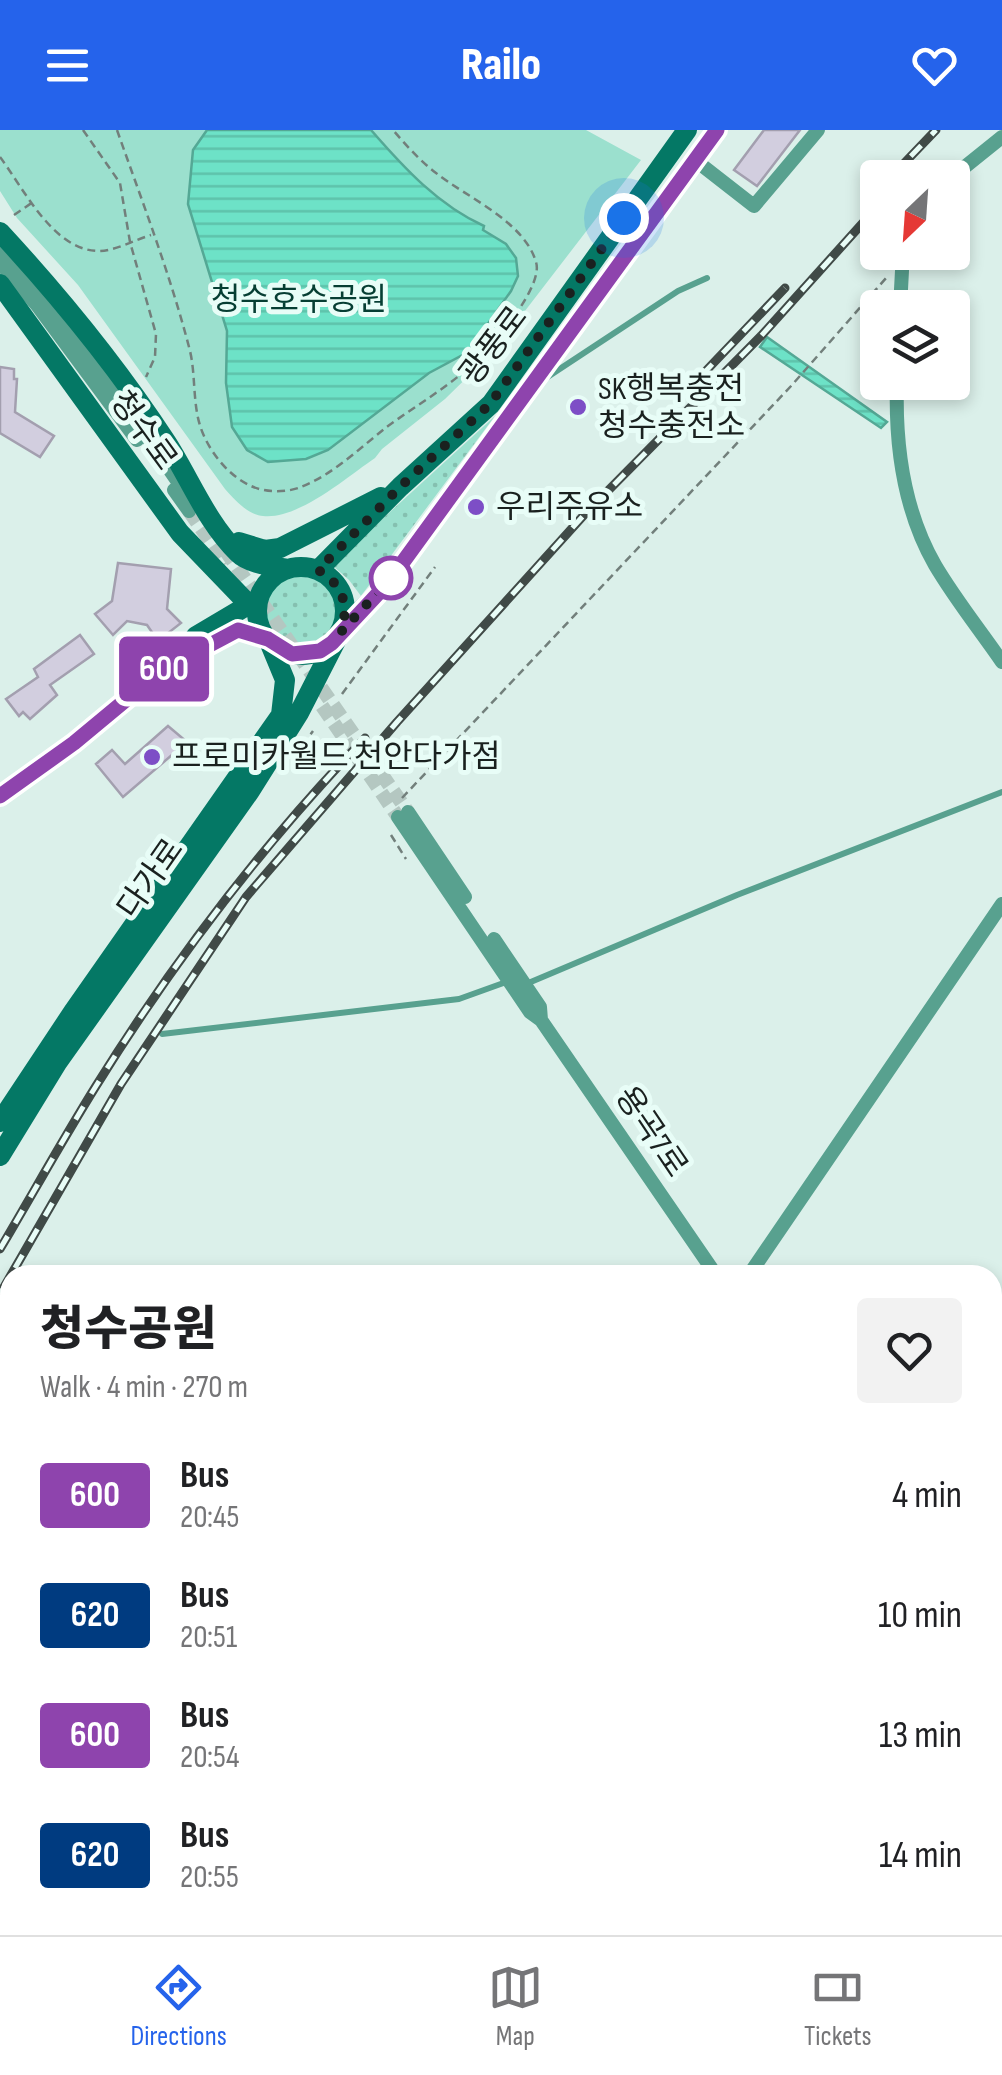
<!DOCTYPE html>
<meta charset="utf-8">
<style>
:root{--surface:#fff;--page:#f2f2f2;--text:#202124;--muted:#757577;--line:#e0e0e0;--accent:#2563eb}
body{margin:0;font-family:"Sofia Sans Condensed","Noto Sans KR",sans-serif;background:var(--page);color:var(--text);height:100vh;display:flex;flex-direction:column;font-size:38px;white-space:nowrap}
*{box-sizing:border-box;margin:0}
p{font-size:32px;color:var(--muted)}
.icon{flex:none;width:55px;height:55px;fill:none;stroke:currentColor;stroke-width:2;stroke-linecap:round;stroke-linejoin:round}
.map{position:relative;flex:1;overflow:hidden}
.side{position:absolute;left:0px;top:1135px;width:1002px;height:670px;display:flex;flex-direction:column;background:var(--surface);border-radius:30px 30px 0 0;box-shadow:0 5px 15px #0003}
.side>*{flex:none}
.badge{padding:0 20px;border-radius:8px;font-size:35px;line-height:65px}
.needle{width:65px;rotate:205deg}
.buttons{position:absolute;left:860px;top:30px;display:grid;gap:20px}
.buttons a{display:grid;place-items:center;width:110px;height:110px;border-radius:10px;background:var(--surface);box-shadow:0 5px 15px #0003;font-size:50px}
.you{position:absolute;width:50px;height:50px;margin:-25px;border:8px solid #fff;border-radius:50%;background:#1a73e8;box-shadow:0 0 0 15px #1a73e833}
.map>.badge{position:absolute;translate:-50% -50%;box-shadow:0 0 0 5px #fff}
.round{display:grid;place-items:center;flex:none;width:105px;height:105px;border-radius:10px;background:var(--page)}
.headline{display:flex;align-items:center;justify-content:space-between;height:170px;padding:0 40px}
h1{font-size:48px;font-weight:800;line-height:75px}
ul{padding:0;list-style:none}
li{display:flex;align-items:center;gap:30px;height:120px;padding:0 40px}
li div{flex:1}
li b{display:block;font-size:38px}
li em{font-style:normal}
li .badge{min-width:110px;font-weight:700;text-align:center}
header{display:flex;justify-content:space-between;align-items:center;height:130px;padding:0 40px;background:var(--accent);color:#fff;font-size:45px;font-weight:800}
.tab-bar{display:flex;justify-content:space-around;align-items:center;height:140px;border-top:2px solid var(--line);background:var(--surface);font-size:28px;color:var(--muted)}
.tab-bar a{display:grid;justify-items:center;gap:5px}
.tab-bar .on{color:var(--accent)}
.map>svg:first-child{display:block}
.grass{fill:url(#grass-dots)}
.forest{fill:url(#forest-firs)}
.park{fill:#9be0ce}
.water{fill:url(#water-rules);stroke:#54a895;stroke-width:2.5}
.building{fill:#d2cedf;stroke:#a39faf;stroke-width:2.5}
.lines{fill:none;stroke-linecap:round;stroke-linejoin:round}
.street-tunnel{stroke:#b4c7c1;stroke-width:14;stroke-dasharray:14 7;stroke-linecap:butt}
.path{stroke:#727f7b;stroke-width:2.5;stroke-dasharray:8 5;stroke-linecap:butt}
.lane{stroke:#58a18f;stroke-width:6}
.street{stroke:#58a18f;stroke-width:14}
.secondary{stroke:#047865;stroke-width:20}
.rail-casing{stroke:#404a47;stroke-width:9}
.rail{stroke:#e8fdf7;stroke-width:5;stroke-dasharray:15;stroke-linecap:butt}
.line-casing{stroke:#fff;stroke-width:22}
.line{stroke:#8e44ad;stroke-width:15}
.walk{stroke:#1a211f;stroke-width:10;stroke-dasharray:0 18}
.poi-dot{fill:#7d4ec6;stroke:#e8fdf7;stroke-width:4}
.stop-dot{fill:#fff;stroke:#8e44ad;stroke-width:5}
.labels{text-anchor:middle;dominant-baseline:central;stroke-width:10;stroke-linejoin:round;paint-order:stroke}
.park-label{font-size:32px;fill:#063e33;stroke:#e8fdf7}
.street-label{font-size:32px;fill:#1a211f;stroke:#e8fdf7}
.poi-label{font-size:32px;fill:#1a211f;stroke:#e8fdf7;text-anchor:start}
</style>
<header><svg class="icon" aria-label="menu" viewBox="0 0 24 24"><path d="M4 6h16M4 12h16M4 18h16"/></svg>Railo<svg class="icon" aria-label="heart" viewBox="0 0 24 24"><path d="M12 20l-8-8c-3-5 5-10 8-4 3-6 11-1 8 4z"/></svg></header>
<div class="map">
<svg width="1002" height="1805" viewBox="0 0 1002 1805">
<defs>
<pattern id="grass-dots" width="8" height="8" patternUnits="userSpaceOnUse" patternTransform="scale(2.5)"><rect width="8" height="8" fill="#9be0ce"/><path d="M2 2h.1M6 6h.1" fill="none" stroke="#85c0b0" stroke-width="1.8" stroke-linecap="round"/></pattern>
<pattern id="forest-firs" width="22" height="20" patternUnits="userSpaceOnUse" patternTransform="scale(2.5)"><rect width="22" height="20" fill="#47c0a6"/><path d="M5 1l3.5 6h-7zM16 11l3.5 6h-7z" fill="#3a9c87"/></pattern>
<pattern id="water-rules" width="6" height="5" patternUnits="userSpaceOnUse" patternTransform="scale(2.5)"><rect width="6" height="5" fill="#6de2c7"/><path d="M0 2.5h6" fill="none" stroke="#5ec2aa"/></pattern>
</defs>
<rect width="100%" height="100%" fill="#dbf0ea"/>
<path class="grass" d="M495 286 361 466 349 450 332 435Z
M263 481a37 37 0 1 1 74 0a37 37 0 1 1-74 0Z"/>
<path class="forest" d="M1002 1716V1805H887L942 1795H992L993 1727Z"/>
<path class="park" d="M0 0H586L641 30 495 220 445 269 382 319 375 328C347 347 298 390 263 386 248 385 235 370 225 359L78 155 17 88 0 61Z"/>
<path class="water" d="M207 0H371C404 38 438 75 484 96L483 100 506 114 516 128 518 146 511 161 468 222 429 243 328 320 306 329 268 332 247 320 232 297 226 253 227 201 188 74 193 20Z
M767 207 887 292 881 298 760 217Z"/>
<path class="building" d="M764 0H800L757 56 734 40Z
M0 237 14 239V249H17L15 282 54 306 40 327 0 303Z
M118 433 171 439 167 479 181 493 158 511 147 495 127 491 113 505 95 484 112 471Z
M80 505 94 524 50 555 57 565 30 589 23 582 19 586 6 569 38 547 34 539Z
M168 596 187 612 123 667 96 634 112 620 125 634Z"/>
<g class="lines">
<path class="street-tunnel" d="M189 381 226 434
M225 420 408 682
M322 576 398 687"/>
<path class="path" d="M83 0 120 53 130 112 156 204 155 227 146 247
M117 0C142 71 170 144 189 217 197 246 191 278 204 306 213 326 230 346 249 355 264 363 286 363 301 357 334 344 361 317 388 296 417 275 448 257 474 233 492 216 544 157 536 132 524 91 466 67 436 43 420 31 406 15 393 0
M0 27C24 59 53 120 98 121 116 121 134 110 151 105
M14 85 33 72
M342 564 435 437
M295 625 313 601
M402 668 792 255 887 147
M391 705 406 729
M992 1399H1002
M0 1539 10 1536
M0 1637 10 1634"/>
<path class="lane" d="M546 248 678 161 707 148
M526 854 737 765 1002 662
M162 904 459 869 509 851
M992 1376H1002
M0 1526 10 1523"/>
<path class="street" d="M695 30 754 76 818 0
M951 48 1002 7
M0 117C72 192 128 280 187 365
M0 133 37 175 137 310
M900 178 903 122
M897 252C895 314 904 381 935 435 955 469 980 500 1002 532
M174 360 189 381
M408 682 465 767
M398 687 530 882 541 890 716 1145
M494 809 540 877 541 890
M749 1145 1002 774
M992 1513 1002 1524
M992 1551H1002
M992 1636 1002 1635
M0 1690 10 1688
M992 1698 1002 1682
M390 1795 391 1805
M800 1795 827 1802 832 1795
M204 1805 238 1795
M749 1805 757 1795"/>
<path class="secondary" d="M0 102C61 168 118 238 167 313 190 349 207 393 238 423 249 434 272 436 288 439
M0 154 180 403 257 483
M239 412 265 420 280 418 381 367
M257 481a44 44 0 1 1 88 0a44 44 0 1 1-88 0Z
M318 440 400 357 491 274 687 0
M186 520 206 517 238 500 268 509
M0 666 74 613 186 520 196 506 255 471
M0 992 73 882 281 585 285 550 268 509
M0 1026 57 933 250 661 299 583 341 501 387 454 717 0"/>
<defs>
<path id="rail" d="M890 48 936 0
M702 245 785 158
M0 1119C32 1065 63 1009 96 956 173 832 264 713 365 608
M0 1164 121 954 246 767 397 592 584 385 761 206 878 76"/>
</defs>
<use href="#rail" class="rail-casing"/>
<use href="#rail" class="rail"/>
</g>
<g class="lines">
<defs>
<path id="line" d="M0 666 74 613 186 520 206 517 238 500 268 509 292 524 320 521 332 513 387 454 717 0"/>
</defs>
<use href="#line" class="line-casing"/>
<use href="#line" class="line"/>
<path class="walk" d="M391 448 341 502C350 474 342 454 318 440L400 357 490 274 624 88"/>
</g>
<g class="poi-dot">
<circle cx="578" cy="277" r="10"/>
<circle cx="476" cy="377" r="10"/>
<circle cx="152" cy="627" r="10"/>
</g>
<circle class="stop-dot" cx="391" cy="448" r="20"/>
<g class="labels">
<g class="park-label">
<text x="299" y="170">청수호수공원</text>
</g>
<g class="street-label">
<text transform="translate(494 216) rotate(-53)">광풍로</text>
<text transform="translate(143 301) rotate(54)">청수로</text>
<text transform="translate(151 749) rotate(-55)">다가로</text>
<text transform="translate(651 1002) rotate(56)">용곡7로</text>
</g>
<g class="poi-label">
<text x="598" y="259">SK행복충전<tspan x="598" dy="37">청수충전소</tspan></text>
<text x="496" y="377">우리주유소</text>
<text x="172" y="627">프로미카월드 천안다가점</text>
</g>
</g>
</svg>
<div class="buttons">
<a><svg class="needle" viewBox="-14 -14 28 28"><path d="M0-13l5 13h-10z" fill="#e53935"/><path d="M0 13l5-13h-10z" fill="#757577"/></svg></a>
<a><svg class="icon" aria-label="layers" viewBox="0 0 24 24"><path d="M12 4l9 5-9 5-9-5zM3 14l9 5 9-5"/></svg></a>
</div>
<div class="you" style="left:624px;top:88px"></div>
<b class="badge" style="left:164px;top:539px;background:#8e44ad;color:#fff">600</b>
<section class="side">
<div class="headline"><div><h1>청수공원</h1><p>Walk · 4 min · 270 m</p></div><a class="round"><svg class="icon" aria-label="heart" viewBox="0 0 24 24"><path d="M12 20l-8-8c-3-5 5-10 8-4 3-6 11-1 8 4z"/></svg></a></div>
<ul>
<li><span class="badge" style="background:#8e44ad;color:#fff">600</span><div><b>Bus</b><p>20:45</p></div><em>4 min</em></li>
<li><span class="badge" style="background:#003b80;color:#fff">620</span><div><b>Bus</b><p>20:51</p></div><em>10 min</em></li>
<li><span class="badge" style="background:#8e44ad;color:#fff">600</span><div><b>Bus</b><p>20:54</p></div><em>13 min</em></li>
<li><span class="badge" style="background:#003b80;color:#fff">620</span><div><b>Bus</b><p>20:55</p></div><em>14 min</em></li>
</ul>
</section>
</div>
<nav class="tab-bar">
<a class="on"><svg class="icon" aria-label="directions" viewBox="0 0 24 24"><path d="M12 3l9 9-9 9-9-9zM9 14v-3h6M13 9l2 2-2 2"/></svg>Directions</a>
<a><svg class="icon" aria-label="map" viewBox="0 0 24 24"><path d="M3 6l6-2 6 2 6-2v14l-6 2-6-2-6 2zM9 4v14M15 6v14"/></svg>Map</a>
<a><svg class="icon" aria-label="tickets" viewBox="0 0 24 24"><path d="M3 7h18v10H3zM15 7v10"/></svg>Tickets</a>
</nav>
